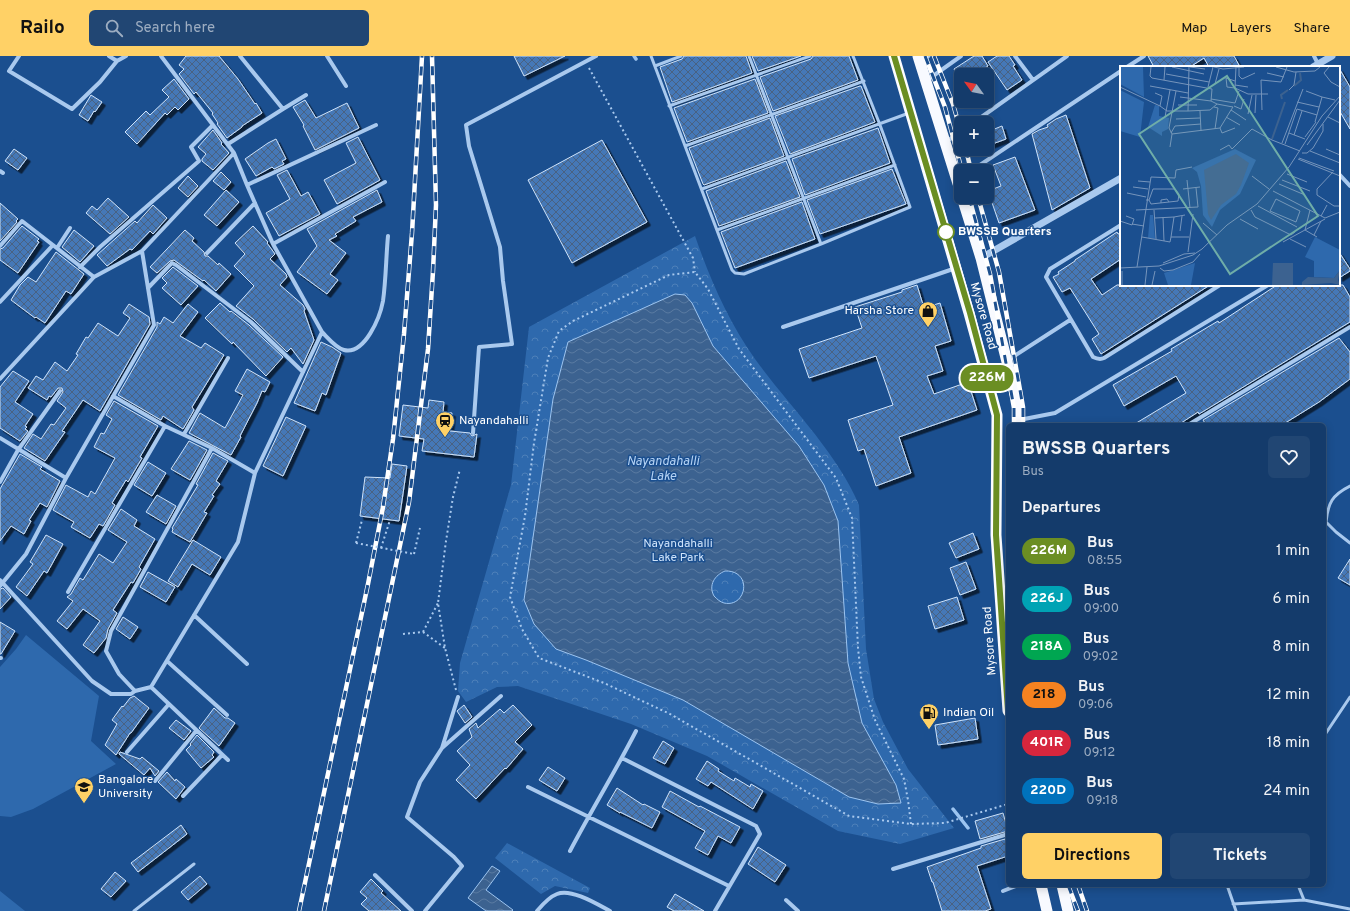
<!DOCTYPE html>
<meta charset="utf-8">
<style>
:root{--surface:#143b6b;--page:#214673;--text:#f1f3f6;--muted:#9dadc1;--line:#33557e;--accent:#ffd166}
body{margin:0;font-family:Overpass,sans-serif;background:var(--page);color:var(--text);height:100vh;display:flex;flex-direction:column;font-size:15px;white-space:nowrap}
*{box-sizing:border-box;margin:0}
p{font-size:13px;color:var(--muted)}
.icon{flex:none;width:22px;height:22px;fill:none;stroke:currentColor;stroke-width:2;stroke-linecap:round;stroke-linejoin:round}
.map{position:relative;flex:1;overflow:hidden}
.details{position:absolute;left:1006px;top:367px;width:320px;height:464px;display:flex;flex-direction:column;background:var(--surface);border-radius:6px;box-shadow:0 2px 10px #0003,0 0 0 1px var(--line)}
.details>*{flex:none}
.badge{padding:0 8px;border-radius:13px;font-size:14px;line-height:26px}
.needle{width:26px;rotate:303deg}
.fabs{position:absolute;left:954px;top:12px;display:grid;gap:8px}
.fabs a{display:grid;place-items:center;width:40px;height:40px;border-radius:6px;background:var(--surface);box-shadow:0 2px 10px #0003,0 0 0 1px var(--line);font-size:20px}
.map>.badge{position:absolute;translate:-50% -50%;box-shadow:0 0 0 2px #fff}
h2{padding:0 16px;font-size:15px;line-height:36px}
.round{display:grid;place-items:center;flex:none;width:42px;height:42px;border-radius:6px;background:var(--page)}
.head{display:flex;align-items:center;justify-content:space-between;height:68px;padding:0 16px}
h1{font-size:19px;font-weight:700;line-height:30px}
.primary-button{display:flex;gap:8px;margin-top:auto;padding:8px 16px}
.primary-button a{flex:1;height:46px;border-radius:6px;background:var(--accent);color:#111;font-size:16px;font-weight:700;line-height:46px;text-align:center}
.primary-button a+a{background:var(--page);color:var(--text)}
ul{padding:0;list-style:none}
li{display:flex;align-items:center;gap:12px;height:48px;padding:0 16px}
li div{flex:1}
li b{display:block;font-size:15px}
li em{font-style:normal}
li .badge{min-width:44px;font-weight:700;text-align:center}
header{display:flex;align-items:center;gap:24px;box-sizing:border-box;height:56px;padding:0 20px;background:var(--accent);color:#111}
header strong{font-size:19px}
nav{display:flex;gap:22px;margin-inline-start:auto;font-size:14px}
.search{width:280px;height:36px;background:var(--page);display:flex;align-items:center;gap:10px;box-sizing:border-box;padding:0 14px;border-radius:6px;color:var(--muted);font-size:15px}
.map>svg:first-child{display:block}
.grass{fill:#2e69ad}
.forest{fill:url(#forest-crowns)}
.water{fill:url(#water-waves);stroke:#9cc4f0;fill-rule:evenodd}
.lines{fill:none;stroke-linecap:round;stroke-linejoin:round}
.stream{stroke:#9cc4f0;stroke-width:3.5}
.building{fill:url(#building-cross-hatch);stroke:#cfe3fa;filter:url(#shadow)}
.path{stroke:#a9c9ee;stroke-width:2;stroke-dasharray:2 3;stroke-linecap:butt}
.service{stroke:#a9c9ee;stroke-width:3}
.minor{stroke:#a9c9ee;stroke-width:4}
.tertiary{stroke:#a9c9ee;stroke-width:7}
.trunk{stroke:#f8faff;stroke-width:11}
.rail-casing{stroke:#fff;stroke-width:4.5}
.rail{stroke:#1b4f8f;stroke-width:3;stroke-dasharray:9;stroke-linecap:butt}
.path-bridge{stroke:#a9c9ee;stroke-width:2;stroke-dasharray:2 3;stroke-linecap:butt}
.line-casing{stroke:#fff;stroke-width:9}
.line{stroke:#6b8e23;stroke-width:6}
.stop-dot{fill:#fff;stroke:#6b8e23;stroke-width:2}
.labels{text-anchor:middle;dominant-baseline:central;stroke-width:3;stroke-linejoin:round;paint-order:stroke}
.stop-label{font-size:12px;font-weight:bold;fill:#fff;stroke:#1b4f8f;text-anchor:start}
.poi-label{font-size:12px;fill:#fff;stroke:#1b4f8f;text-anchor:start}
.street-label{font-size:12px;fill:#fff;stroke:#1b4f8f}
.park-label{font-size:12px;fill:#cfe3fa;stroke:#1b4f8f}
.water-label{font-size:13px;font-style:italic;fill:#b5d3f5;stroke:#1b4f8f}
.inset-river{fill:none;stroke:#3c6290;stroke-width:2}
.inset-road{fill:none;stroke:#7695bc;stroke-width:1}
.view{fill:#6fada8;fill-opacity:0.15;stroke:#6fada8;stroke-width:2}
.inset-edge{fill:none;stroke:#fff;stroke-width:2}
</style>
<header>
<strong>Railo</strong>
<div class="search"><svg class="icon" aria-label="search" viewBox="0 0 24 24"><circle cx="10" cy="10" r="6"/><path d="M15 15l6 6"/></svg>Search here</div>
<nav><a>Map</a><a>Layers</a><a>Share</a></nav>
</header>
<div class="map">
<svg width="1350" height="855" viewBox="0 0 1350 855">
<defs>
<pattern id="forest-crowns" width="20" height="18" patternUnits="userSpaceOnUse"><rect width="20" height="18" fill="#2e69ad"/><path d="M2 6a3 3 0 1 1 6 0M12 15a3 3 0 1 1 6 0" fill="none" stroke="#4d80b9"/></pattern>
<pattern id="water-waves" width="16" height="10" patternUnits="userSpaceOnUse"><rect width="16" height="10" fill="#3c6290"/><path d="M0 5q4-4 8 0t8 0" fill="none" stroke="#597aa1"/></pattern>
<pattern id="building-cross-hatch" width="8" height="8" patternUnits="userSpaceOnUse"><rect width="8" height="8" fill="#4478b7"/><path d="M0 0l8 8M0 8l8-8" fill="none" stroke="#486282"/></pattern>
<filter id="shadow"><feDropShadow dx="3.5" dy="3.5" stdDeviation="0" flood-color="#0009"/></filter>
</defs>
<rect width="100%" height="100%" fill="#1b4f8f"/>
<path class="grass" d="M26 579 99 640 91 685 116 708 33 753 11 761 0 760V611L16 593Z
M0 835 25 855H0Z"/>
<path class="forest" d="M695 180C710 223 728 265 755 303 788 349 837 396 859 449L866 593 874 643 883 666 908 713 954 772 900 788 838 775 707 700 631 668 518 630 497 631 466 646 458 635 460 607 511 429 529 271Z
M507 787 590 832 588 837 555 830 541 838 495 802Z"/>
<path class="water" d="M675 238 685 239 692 247 713 290 799 390 824 429 838 465 848 607 862 667 896 729 901 747 878 748 849 741 683 644 586 604 556 593 534 568 524 544 553 343 568 286ZM725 515C753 514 747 552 724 547 720 546 717 543 714 540 708 529 715 519 725 515Z
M492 810 500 815 486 834 513 854 512 855H486L468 842Z"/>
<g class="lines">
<path class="stream" d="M634 0 636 3
M953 753 968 772"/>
</g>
<path class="building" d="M186 0H219L238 23 255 48 256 47 262 57 242 70V71L227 82 217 68 218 67 212 58 213 57 196 36 194 38 179 18 184 13 179 9Z
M514 0H565L524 20Z
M684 0H746L752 17 672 46 660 11 682 3Z
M752 0H801L758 15Z
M813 0H849L858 24 773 55 760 21 811 3Z
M974 0H982L988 10 974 19H957L954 13Z
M997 0H1009L1015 9 1013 10 1022 24 1007 34 988 6Z
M1148 0H1234L1240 11H1209L1204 2 1190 11H1154Z
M1339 12 1350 31V73L1339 54Z
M174 23 189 43 178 54 175 51 167 59 165 57 137 88 125 76 146 55 150 59 169 41 162 34Z
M755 23 768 57 687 86 674 52Z
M860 30H861L875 66 790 98 775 60Z
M91 39 102 46 95 56 94 55 88 65 79 59Z
M305 44 316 62 347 47 359 72 315 94 303 70 304 69 293 51Z
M1066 59 1090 132 1052 154 1032 78 1039 74 1048 71 1047 69 1056 63Z
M770 62 784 100 704 129 703 128 689 92Z
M1002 70 1006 83 987 90V76Z
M878 72 890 107 805 139 792 103Z
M213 74 222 87 221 88 229 97 213 114 202 105V103L206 98 198 91Z
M358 81 380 124 337 148 324 124 356 107 346 87Z
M276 83 286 103 282 105 284 108 274 113 272 111 256 120 245 103 268 87Z
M602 84 647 166 572 207 528 124Z
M14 93 27 102 18 114 5 105Z
M1015 101 1035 154 999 167 988 135 1001 130 993 109Z
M786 105 800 141 719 170 706 135Z
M892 113 906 148 820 178 807 144Z
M287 114 301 140 308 136 320 158 279 180 266 157 290 143 277 119Z
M221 116 231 126 224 134 213 125Z
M188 120 198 130 188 141 178 132Z
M226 134 239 146 217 170 204 159Z
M377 134 382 146 353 161 356 165 335 178 337 180 329 184 346 197 330 218 338 224 327 238 297 216 317 190 307 173Z
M108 142 129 161 110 178 86 157 92 150 97 154Z
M802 146 815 183 735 212 721 176Z
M0 147 18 163 16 165 17 166 0 185Z
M153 149 167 162 153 178 150 175 132 194 130 193 107 210 97 199 135 165 137 167Z
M22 170 39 183 37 185 39 186 18 217 0 204V193L3 192Z
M253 170 268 186 267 187 275 198 270 203 286 218 287 221 280 229 303 249 305 253 304 255 314 284 303 308 291 292 287 296 253 263 236 250 254 230 234 210 245 198 235 187Z
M74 174 94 190 80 206 62 191Z
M185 174 194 182 192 185 204 196 205 200H208L218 209 219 207 231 218 216 235 204 224 203 225 174 204 170 205 157 217 150 211Z
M1117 176 1118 178 1121 177V203L1091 223 1102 239 1117 229H1210L1101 298 1092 283 1099 278 1070 232 1062 236 1053 221 1059 218 1058 216 1075 205V204Z
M56 196 84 218 71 238 66 235 45 267 36 261 35 262 11 244 20 229 28 221 36 226Z
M1339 196 1350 213V215L1339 222Z
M173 211 198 230 181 249 162 232 167 227 162 222Z
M917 229 924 252 940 247 951 285 935 290 943 315 927 320 934 338 968 326 977 354 899 381 911 417 876 430 864 393 858 395 848 364 893 349 876 300 809 322 799 293 862 272 855 251 902 236V234Z
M1277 229H1343L1350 241V266L1199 358 1198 356 1178 369H1133L1186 337 1176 320 1124 350 1113 329 1172 295 1171 293 1218 265 1219 267Z
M220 247 230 256 231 255 249 269 283 301 266 320 233 286 232 288 205 262Z
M129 248 149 261 150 268 100 355 83 344 62 375 65 376 45 405 24 392 33 378 41 383 51 368 54 369 66 352 57 345 63 336 62 332H58L51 341 49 340 47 344 28 332 36 320 43 324 55 306 67 315 78 299 76 298 86 281 88 282 98 267 118 280 130 262 123 257Z
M188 248 198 256 180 280 201 292 205 287 224 299 192 351 194 354 183 373 163 360 161 364 118 339 157 271V266L160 268 164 261 173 267Z
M1339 282 1350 296V323L1319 346 1282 369H1206L1203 364Z
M321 286 332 291 341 297 326 339 322 337 315 355 294 347Z
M247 313 270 326 265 336 262 335 257 347 240 380 241 381 231 399 189 377 200 357 225 372 243 339 235 335Z
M13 315 29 325 15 346 33 358 25 370 27 371 25 373 28 375 20 385 0 372V331Z
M429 344 444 346 443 356 452 357 450 375 470 377 472 380 477 378 474 401 422 395 424 383 399 380 403 349 428 352Z
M114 345 158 370 140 401 142 402 128 426 126 424 112 447 115 449 103 470 99 468 90 482 71 471 74 466 53 454 66 429 88 441 91 435 95 438 115 402 94 391 101 377 104 378 112 363 106 359Z
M286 361 306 370 283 420 263 410Z
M189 385 207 394 190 424 171 413Z
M213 397 228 405 216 425 220 428 212 439 214 440 204 456 207 457 190 486 172 476 173 473 172 472 198 429 196 428Z
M20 398 42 411 40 413 60 425 47 451 40 447 29 464 31 465 24 478 11 470 0 485V433Z
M148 406 166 417 152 440 134 429Z
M392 408 407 410 399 465 360 460 365 421 390 422Z
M157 439 176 450 166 468 146 456Z
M121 453 137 464 134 470 155 483 139 511 141 513 133 527 131 526 113 554 117 557 108 573 106 582 94 597 83 589 100 565 83 553 67 573 57 565 73 545 67 541 71 538 80 522 83 524 99 498 113 507 127 486 108 474Z
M973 477 979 493 956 502 949 487Z
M46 479 63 488 47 517 44 515 27 540 16 531 33 508 30 506Z
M193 484 221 501 210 519 192 508 178 531 168 525Z
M1350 503V529L1338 522Z
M966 506 976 533 960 539 950 512Z
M148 516 175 531 166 546 140 531Z
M3 532 11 541 0 553V533Z
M957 541 964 564 935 573 928 550Z
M123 561 138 571 130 583 116 573Z
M0 566 15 575 1 598H0Z
M134 640 149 652 131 677H130L116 699 105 689 117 668 112 664 122 650 123 651 130 642Z
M464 649 472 661 465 667 457 655Z
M513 649 532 669 515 686 523 693 506 713 505 712 476 743 456 724 470 709 457 695 472 681 469 673 476 667 478 672 500 653 504 657Z
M214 652 225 662H228L235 667 219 690 199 672Z
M975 662 978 683 938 689 935 669Z
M176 664 191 675 184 684 169 672Z
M197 679 214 696 212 699 214 701 201 712 186 694 191 689 190 688Z
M663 685 674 692 665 708 653 702Z
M120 696 140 703 142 701 159 715 155 720 150 712 144 719 119 698Z
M707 705 719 713 718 715 734 725 735 722 750 731 751 728 763 735 753 753 711 726 708 730 696 723Z
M548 711 565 722 557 735 539 724Z
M167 716 175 725 176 723 185 731 176 743 158 726Z
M617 732 643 749 644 748 660 756 652 772 620 756V757L607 749Z
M670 735 699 751 700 750 740 771 731 787 718 780 708 799 695 792 705 775 662 751Z
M1003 757 1008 775 980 783 975 765Z
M181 769 187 778 138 816 131 807Z
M1005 783 1008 794V800L977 810 991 853 985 855H942L933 826H932L927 811 981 792V790Z
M758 791 786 809 775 826 748 808Z
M115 816 126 825 111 841 101 833Z
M200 820 207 828 188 844 181 836Z
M371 823 383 835 381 837 401 855H369L361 848 367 842 360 836Z
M675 838 704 855H674L667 851Z"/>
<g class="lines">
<path class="path" d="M589 12 693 202 695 216
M356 487 362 464
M381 492 390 464
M414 498 420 472
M423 576 438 547
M403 578 423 576 445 592
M456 634 445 592 438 547 446 485 453 441 460 413
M911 768 908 744 904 723 875 664 861 621 858 592 852 462 836 422 739 293 708 233 695 216 669 219 573 265 559 275 548 302 534 387 525 460 510 541 522 573 539 602 604 627 670 658 849 760 911 768 945 767 1008 748"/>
<path class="service" d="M651 0 732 214 735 217 744 218 821 188 910 151 880 69 853 0
M749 0 821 188
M923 5 929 0
M655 10 681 0
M669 50 810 0
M685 90 864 25
M702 133 909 57
M717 174 895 109
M1350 430C1332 439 1328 447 1326 466L1336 476 1350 487
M1324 680 1350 641
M1227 829 1236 855
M1298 829 1304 844
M1233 848 1304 844 1350 853
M134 855 194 808"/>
<path class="minor" d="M19 0 9 15 72 53 100 26 117 5
M109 0 117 5 126 0
M161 0 234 97
M327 0 346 30
M1015 0 1033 24
M1314 0 1318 8
M1127 11 1144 0
M926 25 961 0
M283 53 306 39
M973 67 1067 0
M946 86 961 75
M228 88 283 53 240 0
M0 115 3 117
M971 115 1121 15
M1339 118 1350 130
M1121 169 1050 213 1046 221 1093 301C1097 303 1100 304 1104 302L1220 229
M273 188 385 126
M0 190 22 165 94 221 142 195
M57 192 70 172
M207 197 255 147
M80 211 100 191 199 105 191 91 213 69
M148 232 169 210 172 207 176 209 251 266 303 316
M0 246 53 189
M783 271 956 212
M322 276C328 282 336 292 344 294 365 299 380 261 383 245 386 224 386 201 388 180
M1008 304 1070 264
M0 323 94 221
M113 340 165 370 212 392 255 417
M1019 364 1055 357 1268 229
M1188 369 1350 271
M473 377 479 291 512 288 503 225 500 191 469 90 466 69 596 0
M184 378 228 302
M0 382 66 422 154 269 142 195 234 97 247 129 376 69
M0 426 18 394 60 335
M0 524 92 625 111 638H131L135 635 151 631 238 486 255 417 322 276 273 188 247 129
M0 530 26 498 66 422
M68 536 165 370
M194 559 247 608
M0 602H1
M167 605 227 659
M151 631 228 704
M135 635 119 618 106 595 111 575 212 392
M442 692 501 640
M127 696 169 648
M622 702 756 770 760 778 715 855
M155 725 196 675
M528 731 729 830
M183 740 222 699
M570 795C591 755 615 716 636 675
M893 813 1008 778
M375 819 412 855
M1003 835 1018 829
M786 844 798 855
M425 855 462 810 454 801 407 761 420 726 442 692 458 641
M537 855C542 849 549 841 557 838 571 832 597 848 610 855"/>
<path class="tertiary" d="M1313 11 1332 0
M981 202 1121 122"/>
<path class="trunk" d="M894 0 969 257 997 359 996 479 1008 655
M918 0 961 137
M962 141 981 202 1019 354V369
M1041 829 1047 855
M1062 829 1068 855"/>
<defs>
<path id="rail" d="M925 0 945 51 962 115
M934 0 953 48 961 76
M966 93 971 115
M969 141 990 218 1014 352V369
M978 141 999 216 1023 351V369
M1068 829 1078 855
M1078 829 1087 855
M299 855 368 528 383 451 393 383 404 278 412 177 422 0
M324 855 409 446 428 293 433 215 436 149 432 0"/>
</defs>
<use href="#rail" class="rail-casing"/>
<use href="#rail" class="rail"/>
<path class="path-bridge" d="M356 487 414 498"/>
</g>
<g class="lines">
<defs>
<path id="line" d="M894 0 970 257 997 359 996 479 1008 655"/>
</defs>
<use href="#line" class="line-casing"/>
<use href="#line" class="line"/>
</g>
<defs>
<symbol id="shop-pin" viewBox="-11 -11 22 30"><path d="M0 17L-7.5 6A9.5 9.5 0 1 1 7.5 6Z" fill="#ffd166" stroke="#1b4f8f"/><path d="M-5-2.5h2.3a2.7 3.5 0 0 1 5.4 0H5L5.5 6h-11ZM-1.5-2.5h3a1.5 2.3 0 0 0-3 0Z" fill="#111"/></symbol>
<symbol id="station-pin" viewBox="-11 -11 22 30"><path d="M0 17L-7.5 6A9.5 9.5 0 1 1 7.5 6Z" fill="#ffd166" stroke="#1b4f8f"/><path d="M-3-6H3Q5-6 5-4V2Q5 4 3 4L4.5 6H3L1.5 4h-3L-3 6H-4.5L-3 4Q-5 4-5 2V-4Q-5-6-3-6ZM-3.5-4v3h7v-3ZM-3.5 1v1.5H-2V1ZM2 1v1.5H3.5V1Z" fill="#111"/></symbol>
<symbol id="fuel-pin" viewBox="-11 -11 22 30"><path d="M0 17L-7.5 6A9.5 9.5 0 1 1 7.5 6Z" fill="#ffd166" stroke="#1b4f8f"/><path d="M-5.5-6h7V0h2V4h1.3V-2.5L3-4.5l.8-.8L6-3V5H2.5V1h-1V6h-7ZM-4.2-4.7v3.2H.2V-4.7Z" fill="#111"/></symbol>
<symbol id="university-pin" viewBox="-11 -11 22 30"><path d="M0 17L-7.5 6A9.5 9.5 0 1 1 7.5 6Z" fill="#ffd166" stroke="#1b4f8f"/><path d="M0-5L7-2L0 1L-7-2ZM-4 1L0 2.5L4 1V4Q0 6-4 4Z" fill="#111"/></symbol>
</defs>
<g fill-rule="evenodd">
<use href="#shop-pin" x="917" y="244" width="22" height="30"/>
<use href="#station-pin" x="434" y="354" width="22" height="30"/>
<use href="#fuel-pin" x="918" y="646" width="22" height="30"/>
<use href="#university-pin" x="73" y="720" width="22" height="30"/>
</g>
<circle class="stop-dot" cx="946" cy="176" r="8"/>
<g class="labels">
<g class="stop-label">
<text x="958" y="176">BWSSB Quarters</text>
</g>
<g class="poi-label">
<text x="914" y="255" text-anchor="end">Harsha Store</text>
<text x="459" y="365">Nayandahalli</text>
<text x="943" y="657">Indian Oil</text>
<text x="98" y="724">Bangalore<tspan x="98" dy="14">University</tspan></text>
</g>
<g class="street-label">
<text transform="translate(983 260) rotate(74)">Mysore Road</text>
<text transform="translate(990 585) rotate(-94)">Mysore Road</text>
</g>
<g class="park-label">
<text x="678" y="488">Nayandahalli<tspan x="678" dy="14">Lake Park</tspan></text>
</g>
<g class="water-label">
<text x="663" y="406">Nayandahalli<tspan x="663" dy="15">Lake</tspan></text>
</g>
</g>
<g transform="translate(1120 10)">
<rect width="220" height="220" fill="#1b4f8f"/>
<path d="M0 1H23L24 31 0 18ZM0 24 24 36 20 71 0 65ZM35 39 39 40V50L49 52 48 63 42 66V70L28 61ZM195 171 220 184V204L214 212 194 211V195L185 191Z" fill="#2e69ad"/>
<path d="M115 83 136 94 120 128 100 144 92 161 83 149 81 120 77 106 72 102ZM30 149H33L35 173 28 172ZM75 197 71 219H48L44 207Z" fill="#2e69ad"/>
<path d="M116 88 129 97 121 119 116 128 101 139 91 154 88 148 84 104ZM153 197H173V219H152ZM220 204 218 214 220 219 211 217 182 219V216L188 211 214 212Z" fill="#3c6290"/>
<path class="inset-river" d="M174 20 181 14 180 7M162 33 161 29 168 24M152 73 165 36"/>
<path class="inset-road" d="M31 1 30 10 32 12 92 23 91 35 97 38M52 1 84 8M69 1 68 45 90 44 97 38 113 41 111 44 126 54M70 1 85 3M94 1 103 3 124 1M116 1 115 22 128 28H148M156 1 174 6 195 5 200 1M209 1 204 7 211 16 220 21M119 2V10L122 13 135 7M147 7 164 11M46 8 89 16M44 14 45 1M95 18 99 3M115 19 128 21M30 20 68 27M0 21 40 40M88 21 93 1M115 22 107 21 106 12 115 15M169 24 174 19 176 6M56 25 49 62 52 68 100 62 111 44M186 25 202 31M35 27 42 30 40 40 47 45H68M60 31 91 35M91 33 115 37M177 36 199 41M115 37 119 25M58 39H77M114 40 121 43 124 33M94 41 98 42 95 63M177 43 197 49M142 44 141 14 161 16 167 1M80 45 81 65M135 47 136 29M128 48 132 29M45 51 50 24M106 51 120 59M208 51 220 57M56 53 80 52M195 56 202 31 215 34M100 62 102 67 115 62M51 67 55 60 81 58M169 67 185 73M174 69 182 45M185 71 196 56M162 77 183 23M165 78 177 43M187 79 220 34M50 81 52 68M206 83 220 89M100 84 109 79 112 83 132 63 152 74 180 85M190 85 220 97M182 87H187L193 82 203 65V58M179 92 214 105M178 93 220 110M213 106 197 123V129L214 140H220M167 108 187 116M132 110 149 123M67 114 70 142M162 114 190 125M18 115 30 116M159 118 185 129M13 121 28 123M63 123 80 121M153 125 205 152 220 146M7 127 26 131M156 133 180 145 176 156 150 145ZM26 134H29L33 123H55L59 128 58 135 31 138 29 134M41 137V134L47 133 49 136M138 140 177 161M16 144 78 141 76 122M34 144 36 173M131 144 135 151 171 169 175 166M190 144 185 164 197 171M201 150 207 139M43 151 44 175M35 152 54 151M120 153 138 163M0 155 12 159 14 153 6 150M83 157 97 169M12 158 24 160M60 165 62 150M194 169 201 155M22 171 50 176 51 171H69M51 171 54 151 65 149M170 173 186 181M163 176 205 153M68 186 73 148M43 197 64 188 75 187M17 201 31 111 55 112 56 104 72 101M0 202 39 200 73 189 82 183 107 159 137 138 169 101 202 50 220 30M40 202 44 205 53 204 73 196 80 188M2 219V205M25 219 27 201M32 219 35 205"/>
<path class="view" d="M107 10 198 150 110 208 19 68Z"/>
<rect width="220" height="220" class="inset-edge"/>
</g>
</svg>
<div class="fabs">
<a><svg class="needle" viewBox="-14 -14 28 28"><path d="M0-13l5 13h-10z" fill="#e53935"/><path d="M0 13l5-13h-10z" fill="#9dadc1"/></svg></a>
<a>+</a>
<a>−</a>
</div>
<b class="badge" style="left:987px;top:322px;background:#6b8e23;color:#fff">226M</b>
<section class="details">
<div class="head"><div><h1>BWSSB Quarters</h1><p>Bus</p></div><a class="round"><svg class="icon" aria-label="heart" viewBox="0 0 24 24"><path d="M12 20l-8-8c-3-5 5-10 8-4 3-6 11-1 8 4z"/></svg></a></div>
<h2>Departures</h2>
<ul>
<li><span class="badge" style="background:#6b8e23;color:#fff">226M</span><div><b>Bus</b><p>08:55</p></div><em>1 min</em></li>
<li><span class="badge" style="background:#00a3b4;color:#fff">226J</span><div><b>Bus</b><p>09:00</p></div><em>6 min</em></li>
<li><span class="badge" style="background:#00a651;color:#fff">218A</span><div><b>Bus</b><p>09:02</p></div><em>8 min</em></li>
<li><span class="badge" style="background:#f58220;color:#111">218</span><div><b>Bus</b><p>09:06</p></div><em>12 min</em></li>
<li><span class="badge" style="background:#d7263d;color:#fff">401R</span><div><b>Bus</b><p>09:12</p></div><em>18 min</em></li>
<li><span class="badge" style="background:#0072bc;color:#fff">220D</span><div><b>Bus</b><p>09:18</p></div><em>24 min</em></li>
</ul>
<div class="primary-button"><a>Directions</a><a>Tickets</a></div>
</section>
</div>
